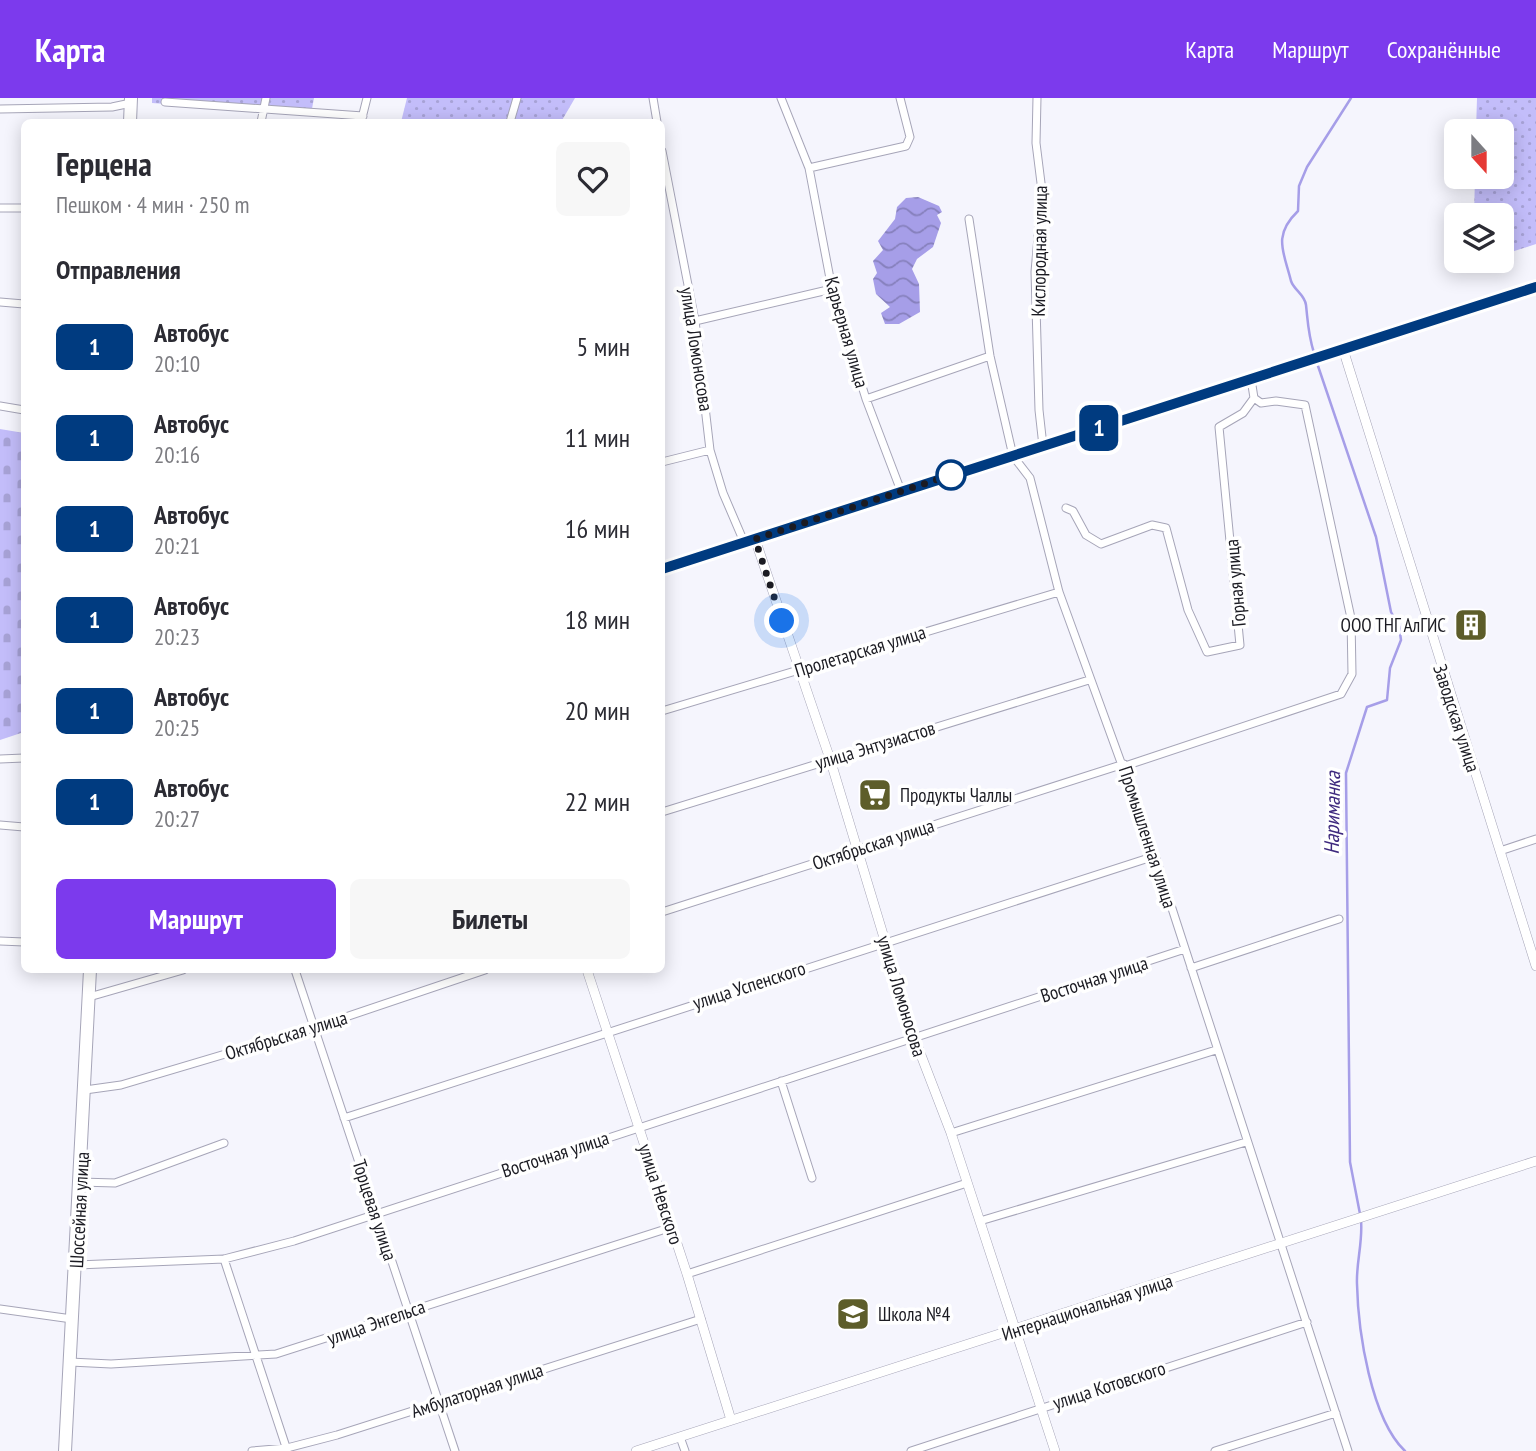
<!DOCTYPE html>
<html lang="ru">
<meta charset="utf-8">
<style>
:root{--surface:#fff;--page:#f7f7f7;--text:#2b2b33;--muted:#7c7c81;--accent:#7c3aed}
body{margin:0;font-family:"PT Sans Narrow",sans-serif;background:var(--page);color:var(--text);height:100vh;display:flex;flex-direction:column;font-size:26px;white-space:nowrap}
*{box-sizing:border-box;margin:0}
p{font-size:23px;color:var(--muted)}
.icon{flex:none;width:38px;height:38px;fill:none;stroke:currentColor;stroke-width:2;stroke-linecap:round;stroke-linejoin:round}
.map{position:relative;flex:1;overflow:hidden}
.side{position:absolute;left:21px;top:21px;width:644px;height:854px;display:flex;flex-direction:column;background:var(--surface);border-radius:10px;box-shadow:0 4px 18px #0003}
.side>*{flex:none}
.badge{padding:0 14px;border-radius:10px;font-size:24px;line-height:46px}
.needle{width:46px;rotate:159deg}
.tools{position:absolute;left:1444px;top:21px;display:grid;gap:14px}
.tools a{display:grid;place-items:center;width:70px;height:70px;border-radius:10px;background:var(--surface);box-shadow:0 4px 18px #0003;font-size:35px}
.you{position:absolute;width:35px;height:35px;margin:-18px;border:5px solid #fff;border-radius:50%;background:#1a73e8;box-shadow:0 0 0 10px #1a73e833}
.map>.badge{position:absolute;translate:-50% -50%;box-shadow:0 0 0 4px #fff}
h2{padding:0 35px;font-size:26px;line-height:63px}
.round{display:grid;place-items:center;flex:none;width:74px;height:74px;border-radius:10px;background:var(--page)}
.head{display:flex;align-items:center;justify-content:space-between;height:119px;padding:0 35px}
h1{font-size:33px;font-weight:700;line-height:52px}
.action{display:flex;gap:14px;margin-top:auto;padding:14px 35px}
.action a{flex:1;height:80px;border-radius:10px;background:var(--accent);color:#fff;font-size:28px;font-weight:700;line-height:80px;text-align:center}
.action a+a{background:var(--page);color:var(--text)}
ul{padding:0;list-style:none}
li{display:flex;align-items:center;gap:21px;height:91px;padding:0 35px}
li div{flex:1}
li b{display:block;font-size:26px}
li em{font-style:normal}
li .badge{min-width:77px;font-weight:700;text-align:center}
header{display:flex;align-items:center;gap:42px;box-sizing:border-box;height:98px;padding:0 35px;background:var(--accent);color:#fff}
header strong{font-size:33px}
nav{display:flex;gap:38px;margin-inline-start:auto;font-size:24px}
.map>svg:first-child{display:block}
.cemetery{fill:url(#cemetery-stones)}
.garden{fill:url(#garden-dots)}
.water{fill:url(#water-waves)}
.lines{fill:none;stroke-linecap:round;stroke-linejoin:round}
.stream{stroke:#a69ee8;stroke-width:2.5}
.minor-casing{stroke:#a6a5b8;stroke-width:9}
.tertiary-casing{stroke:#a6a5b8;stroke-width:10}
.primary-casing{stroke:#a6a5b8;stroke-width:14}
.minor{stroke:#fff;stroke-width:7}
.tertiary{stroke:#fff;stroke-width:9}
.primary{stroke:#fff;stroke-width:12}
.line-casing{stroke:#fff;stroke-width:16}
.line{stroke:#003b80;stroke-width:10}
.walk{stroke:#1b1b22;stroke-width:7;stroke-dasharray:0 12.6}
.stop-dot{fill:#fff;stroke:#003b80;stroke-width:3.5}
.labels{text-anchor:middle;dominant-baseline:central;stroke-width:7;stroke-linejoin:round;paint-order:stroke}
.street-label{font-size:19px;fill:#1b1b22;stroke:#fff}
.poi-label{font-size:19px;fill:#1b1b22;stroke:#fff;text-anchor:start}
.water-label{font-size:21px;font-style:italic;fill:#3e297e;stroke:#fff}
</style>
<header>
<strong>Карта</strong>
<nav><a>Карта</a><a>Маршрут</a><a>Сохранённые</a></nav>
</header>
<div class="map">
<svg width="1536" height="1353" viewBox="0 0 1536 1353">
<defs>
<pattern id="cemetery-stones" width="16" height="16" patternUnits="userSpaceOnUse" patternTransform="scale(1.75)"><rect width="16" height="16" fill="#c3bdfa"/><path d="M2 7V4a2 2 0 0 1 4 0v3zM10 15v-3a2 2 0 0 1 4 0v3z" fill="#a7a2d6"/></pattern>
<pattern id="garden-dots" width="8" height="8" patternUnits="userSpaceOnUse" patternTransform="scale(1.75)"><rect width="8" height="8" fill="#c3bdfa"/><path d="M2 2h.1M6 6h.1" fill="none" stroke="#a7a2d6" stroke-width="1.8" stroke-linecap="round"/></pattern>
<pattern id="water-waves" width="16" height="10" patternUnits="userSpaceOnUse" patternTransform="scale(1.75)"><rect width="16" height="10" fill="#a69ee8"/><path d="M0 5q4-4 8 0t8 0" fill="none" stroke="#8680bc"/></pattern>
</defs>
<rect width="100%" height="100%" fill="#f5f5fd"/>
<path class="cemetery" d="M0 331 24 335V634L0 642Z"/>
<path class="garden" d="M152 0H314L311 16 152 5Z
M407 0H575L561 24H401Z
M1477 0H1536V146L1502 157V117H1474L1475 79H1502V33H1476Z"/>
<path class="water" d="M918 99 939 108 942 114 937 117 941 125 933 149 917 161 912 171 919 186 920 214 899 226H885L881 215 890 209 876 196 873 181 877 175 873 163 883 152 878 143 895 121 897 109 906 100Z"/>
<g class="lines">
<path class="stream" d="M1314 255C1308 236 1308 225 1306 207 1305 197 1294 192 1291 183 1284 154 1272 138 1298 113L1299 88 1307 69 1351 0
M1317 265 1376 439 1391 514 1399 528 1401 542 1390 570 1387 602 1367 609 1346 675 1350 1064 1360 1116
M1361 1122C1363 1144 1356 1165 1357 1186 1358 1233 1371 1321 1405 1353"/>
<defs>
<path id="minor" d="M653 0 657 24
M781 0 809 70 832 191 866 301 901 393
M1037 0 1036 45 1042 93 1035 174 1039 312 1043 348
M165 4 363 18
M0 11 112 9 131 5
M261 24 266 0
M361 24 367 0
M510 24 517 0
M662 53 695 223 710 352 723 395 744 444
M809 70 906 48 910 39 900 0
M0 110H24
M969 121 990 258 1013 358 1030 380 1059 494 1155 758 1348 1353
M0 204 24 206
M695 223 832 191
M866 301 990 258
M0 308 24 312
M662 364 710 352
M1066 410 1073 413 1086 437 1101 446 1152 427 1166 430 1188 512 1207 554 1240 547 1219 329 1243 315 1254 300 1251 281
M662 613 1059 494
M0 661 24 660
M1125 668 1341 596 1352 576 1351 520 1305 307 1276 303 1261 305 1254 300
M662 714 1089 582
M0 727 24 729
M1500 753 1536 741
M662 814 1124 666
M0 843 24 844
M1191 870 1339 821
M295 872 455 1353
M89 899 183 872
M781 983 812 1080
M85 992 121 987 313 930 485 872
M344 1020 1155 758
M951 1035 1216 952
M80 1084 115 1085 224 1045
M980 1123 1246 1044
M224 1161 287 1352
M77 1167 224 1161 294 1143 1185 851
M687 1176 967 1085
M0 1211 72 1221
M70 1264 111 1266 276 1256 672 1129
M680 1339 685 1353
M252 1353 287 1350 337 1337 701 1221
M911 1353 1307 1224
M1215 1353 1336 1315"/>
<path id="tertiary" d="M1343 251 1536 868
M755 441 830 661 914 939 951 1035 1055 1353
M587 872 687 1176 731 1322
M636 1353 1536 1063"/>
<path id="primary" d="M130 24 131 0
M662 471 1536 189
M65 1353 90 872"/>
</defs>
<use href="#minor" class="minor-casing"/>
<use href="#tertiary" class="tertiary-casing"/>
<use href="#primary" class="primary-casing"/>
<use href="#minor" class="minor"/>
<use href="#tertiary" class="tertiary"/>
<use href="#primary" class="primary"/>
</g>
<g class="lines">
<defs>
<path id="line" d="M662 471 1536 189"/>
</defs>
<use href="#line" class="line-casing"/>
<use href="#line" class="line"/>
<path class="walk" d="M782 523 755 441 951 377"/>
</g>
<defs>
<symbol id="building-square" viewBox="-11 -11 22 22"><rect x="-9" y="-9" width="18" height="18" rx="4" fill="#5d5d2a" stroke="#fff"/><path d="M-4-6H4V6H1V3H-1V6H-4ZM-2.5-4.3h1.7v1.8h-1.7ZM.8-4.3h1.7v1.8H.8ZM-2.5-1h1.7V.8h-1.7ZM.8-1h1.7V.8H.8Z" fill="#fff"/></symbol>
<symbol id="supermarket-square" viewBox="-11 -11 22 22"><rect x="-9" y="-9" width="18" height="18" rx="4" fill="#5d5d2a" stroke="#fff"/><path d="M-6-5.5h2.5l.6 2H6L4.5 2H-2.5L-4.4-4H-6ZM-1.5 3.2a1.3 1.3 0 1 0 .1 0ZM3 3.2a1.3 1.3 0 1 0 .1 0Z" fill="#fff"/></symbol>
<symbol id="school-square" viewBox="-11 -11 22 22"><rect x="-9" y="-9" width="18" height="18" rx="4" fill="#5d5d2a" stroke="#fff"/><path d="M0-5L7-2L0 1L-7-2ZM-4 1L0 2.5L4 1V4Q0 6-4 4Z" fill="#fff"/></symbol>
</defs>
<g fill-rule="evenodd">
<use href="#building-square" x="1452" y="508" width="38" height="38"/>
<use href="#supermarket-square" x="856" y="678" width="38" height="38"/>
<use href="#school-square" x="834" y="1197" width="38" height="38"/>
</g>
<circle class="stop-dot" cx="951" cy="377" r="14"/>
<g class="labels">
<g class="street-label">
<text transform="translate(1039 153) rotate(-89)">Кислородная улица</text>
<text transform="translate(847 234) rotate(74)">Карьерная улица</text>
<text transform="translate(697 251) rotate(81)">улица Ломоносова</text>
<text transform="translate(1235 485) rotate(-95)">Горная улица</text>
<text transform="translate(860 553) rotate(-17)">Пролетарская улица</text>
<text transform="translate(1457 620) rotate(72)">Заводская улица</text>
<text transform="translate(875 647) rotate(-17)">улица Энтузиастов</text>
<text transform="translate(1148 739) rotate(72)">Промышленная улица</text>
<text transform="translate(873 746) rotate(-18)">Октябрьская улица</text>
<text transform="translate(1094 881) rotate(-18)">Восточная улица</text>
<text transform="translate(749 887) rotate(-18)">улица Успенского</text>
<text transform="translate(902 898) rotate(73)">улица Ломоносова</text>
<text transform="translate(286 937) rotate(-17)">Октябрьская улица</text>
<text transform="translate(555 1056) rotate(-18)">Восточная улица</text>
<text transform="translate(661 1096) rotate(72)">улица Невского</text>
<text transform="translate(79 1112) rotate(-87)">Шоссейная улица</text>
<text transform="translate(375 1112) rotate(72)">Торцевая улица</text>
<text transform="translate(1087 1209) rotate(-18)">Интернациональная улица</text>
<text transform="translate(376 1224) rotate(-19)">улица Энгельса</text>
<text transform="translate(1109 1287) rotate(-18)">улица Котовского</text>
<text transform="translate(477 1292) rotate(-18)">Амбулаторная улица</text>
</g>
<g class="poi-label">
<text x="1446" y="527" text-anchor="end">ООО ТНГ АлГИС</text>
<text x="900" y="697">Продукты Чаллы</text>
<text x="878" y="1216">Школа №4</text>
</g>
<g class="water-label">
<text transform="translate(1332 715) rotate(-89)">Нариманка</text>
</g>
</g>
</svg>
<div class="tools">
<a><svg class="needle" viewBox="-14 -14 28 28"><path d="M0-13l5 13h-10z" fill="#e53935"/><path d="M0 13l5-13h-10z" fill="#7c7c81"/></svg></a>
<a><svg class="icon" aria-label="layers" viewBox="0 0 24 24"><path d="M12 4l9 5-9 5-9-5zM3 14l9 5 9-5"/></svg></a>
</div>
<div class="you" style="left:782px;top:523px"></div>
<b class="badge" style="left:1099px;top:330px;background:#003b80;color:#fff">1</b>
<section class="side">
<div class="head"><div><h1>Герцена</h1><p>Пешком · 4 мин · 250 m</p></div><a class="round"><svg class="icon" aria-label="heart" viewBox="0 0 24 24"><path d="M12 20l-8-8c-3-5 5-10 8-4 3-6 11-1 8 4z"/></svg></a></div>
<h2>Отправления</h2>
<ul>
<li><span class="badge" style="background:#003b80;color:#fff">1</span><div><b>Автобус</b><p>20:10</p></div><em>5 мин</em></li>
<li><span class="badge" style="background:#003b80;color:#fff">1</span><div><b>Автобус</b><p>20:16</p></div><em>11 мин</em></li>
<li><span class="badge" style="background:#003b80;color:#fff">1</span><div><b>Автобус</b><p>20:21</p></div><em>16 мин</em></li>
<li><span class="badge" style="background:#003b80;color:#fff">1</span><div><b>Автобус</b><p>20:23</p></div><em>18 мин</em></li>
<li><span class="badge" style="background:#003b80;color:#fff">1</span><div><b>Автобус</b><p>20:25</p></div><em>20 мин</em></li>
<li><span class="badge" style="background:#003b80;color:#fff">1</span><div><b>Автобус</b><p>20:27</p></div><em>22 мин</em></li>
</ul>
<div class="action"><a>Маршрут</a><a>Билеты</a></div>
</section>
</div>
